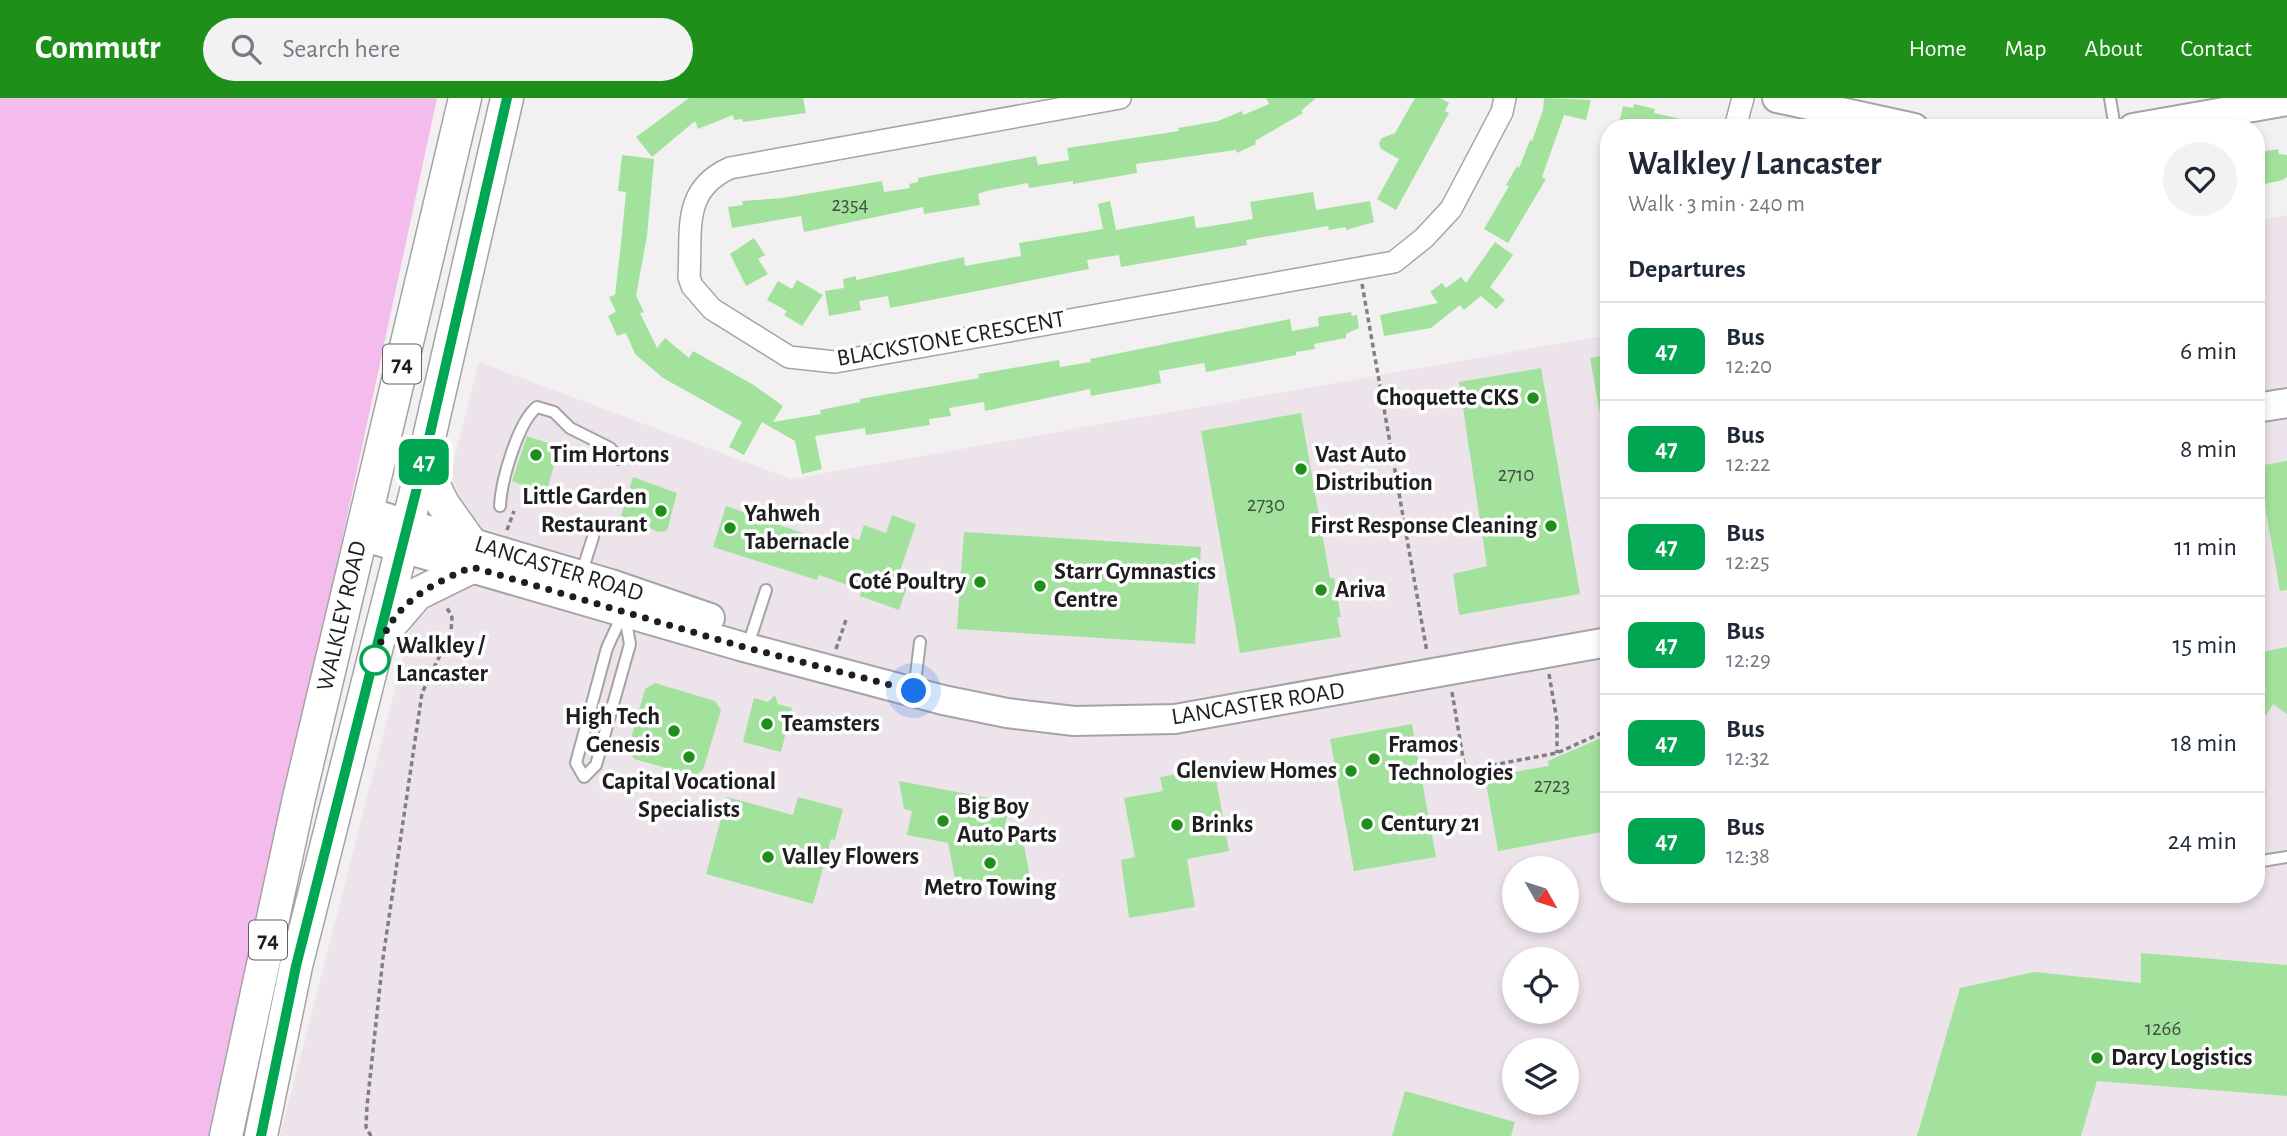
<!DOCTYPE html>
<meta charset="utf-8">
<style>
:root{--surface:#fff;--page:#f2f2f3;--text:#1f2937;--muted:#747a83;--line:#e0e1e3;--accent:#1e901a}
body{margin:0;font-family:"Alegreya Sans",sans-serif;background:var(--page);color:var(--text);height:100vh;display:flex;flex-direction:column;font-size:26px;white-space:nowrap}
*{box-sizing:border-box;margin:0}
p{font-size:23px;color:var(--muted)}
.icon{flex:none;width:38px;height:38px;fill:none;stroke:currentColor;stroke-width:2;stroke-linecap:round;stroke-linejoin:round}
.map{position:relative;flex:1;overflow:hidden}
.panel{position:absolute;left:1600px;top:21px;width:665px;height:784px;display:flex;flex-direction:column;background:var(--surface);border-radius:28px;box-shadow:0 4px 10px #0003}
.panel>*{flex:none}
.badge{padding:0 14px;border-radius:10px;font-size:24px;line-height:46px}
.needle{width:46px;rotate:129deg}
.tools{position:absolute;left:1502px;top:758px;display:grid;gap:14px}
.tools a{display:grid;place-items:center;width:77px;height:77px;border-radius:50%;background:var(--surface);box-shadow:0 4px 10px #0003;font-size:35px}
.you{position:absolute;width:35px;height:35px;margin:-18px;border:5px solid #fff;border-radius:50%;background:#1a73e8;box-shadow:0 0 0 10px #1a73e833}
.map>.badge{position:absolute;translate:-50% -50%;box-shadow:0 0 0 4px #fff}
h2{padding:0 28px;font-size:26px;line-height:63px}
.round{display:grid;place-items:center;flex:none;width:74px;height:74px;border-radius:37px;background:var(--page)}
.headline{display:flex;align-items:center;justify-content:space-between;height:119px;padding:0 28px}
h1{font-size:33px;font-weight:600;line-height:52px}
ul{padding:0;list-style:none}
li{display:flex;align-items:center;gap:21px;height:98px;padding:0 28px;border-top:2px solid var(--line)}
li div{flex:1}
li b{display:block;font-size:26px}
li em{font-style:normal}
li .badge{min-width:77px;font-weight:700;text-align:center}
header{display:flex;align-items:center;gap:42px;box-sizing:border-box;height:98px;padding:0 35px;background:var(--accent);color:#fff}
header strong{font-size:33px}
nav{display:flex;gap:38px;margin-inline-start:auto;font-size:24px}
.search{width:490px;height:63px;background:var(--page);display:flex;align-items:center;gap:18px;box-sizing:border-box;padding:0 24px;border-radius:38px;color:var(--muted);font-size:26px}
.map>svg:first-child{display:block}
.built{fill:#ede3eb;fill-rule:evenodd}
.green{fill:#f4bced}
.building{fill:#a3e29d}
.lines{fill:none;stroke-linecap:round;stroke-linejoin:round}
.lane-casing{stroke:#a6a3a5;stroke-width:14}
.street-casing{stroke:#a6a3a5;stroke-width:24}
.secondary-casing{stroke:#a6a3a5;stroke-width:32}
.primary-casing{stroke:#a6a3a5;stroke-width:35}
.path{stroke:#817f81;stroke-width:3.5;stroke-dasharray:5 3.5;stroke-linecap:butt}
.lane{stroke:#fff;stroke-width:10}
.street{stroke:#fff;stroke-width:21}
.secondary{stroke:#fff;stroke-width:28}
.primary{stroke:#fff;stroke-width:32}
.line-casing{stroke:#fff;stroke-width:16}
.line{stroke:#00a651;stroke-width:10}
.walk{stroke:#1f1e1f;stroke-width:7;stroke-dasharray:0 12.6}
.poi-dot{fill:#1e901a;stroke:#fffeff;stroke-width:2.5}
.stop-dot{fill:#fff;stroke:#00a651;stroke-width:3.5}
.labels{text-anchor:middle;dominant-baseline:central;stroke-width:7;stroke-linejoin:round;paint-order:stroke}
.number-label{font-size:21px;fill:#404f3e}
.shield{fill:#fffeff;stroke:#626162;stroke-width:2}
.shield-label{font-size:23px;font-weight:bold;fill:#1f1e1f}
.street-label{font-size:24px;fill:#1f1e1f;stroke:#fffeff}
.poi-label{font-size:24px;font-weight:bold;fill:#1f1e1f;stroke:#fffeff;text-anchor:start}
.stop-label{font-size:24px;font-weight:bold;fill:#1f1e1f;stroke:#fffeff;text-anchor:start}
</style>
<header>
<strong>Commutr</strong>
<div class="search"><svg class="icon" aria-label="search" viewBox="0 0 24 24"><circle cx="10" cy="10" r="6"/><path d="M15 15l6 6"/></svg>Search here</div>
<nav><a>Home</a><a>Map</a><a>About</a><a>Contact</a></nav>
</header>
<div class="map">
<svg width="2287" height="1038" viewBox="0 0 2287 1038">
<rect width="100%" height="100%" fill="#f3f0f2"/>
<path class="built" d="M2287 117V1038H280L479 264 791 381 1608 237V796H2256V123ZM1514 770H1566V822H1514ZM1514 861H1566V914H1514ZM1514 952H1566V1004H1514Z"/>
<path class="green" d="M0 0H437L214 1038H0Z"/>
<path class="building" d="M689 0H803L806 15 743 24 742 21 734 22 733 17 698 31 695 23 652 59 636 39Z
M1266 0H1316L1301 13 1303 15 1255 43 1256 46 1237 55 1236 52 1136 66 1137 75 1073 86V83L1029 90 1028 85 986 93 978 96 980 107 924 116 923 109 804 134 801 118 732 130 728 109 743 107 742 103 783 100 882 83 884 94 910 90 909 86 918 84V80L1036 58 1038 67 1069 62 1067 50 1179 33 1178 30 1218 23 1242 13 1243 17 1269 6Z
M1415 0H1440L1449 5 1445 13 1449 15 1396 112 1377 101 1399 61 1381 51 1379 45 1382 40 1395 35Z
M1544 0 1591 2 1586 22 1564 17 1542 79 1546 81 1508 145 1484 131 1509 88 1506 87 1517 68 1519 70 1530 42 1532 43 1543 12Z
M1634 6 1655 11 1654 15 1694 24 1693 30H1618L1623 8 1633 10Z
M2278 51 2279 56 2287 57V79L2283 82 2256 88V55Z
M622 57 654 61 647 138 636 198 644 214 640 215 657 250 665 240 689 260 693 253 752 286 783 308 773 324 821 316 820 312 860 304V301L979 280 978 276 1059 262 1060 269 1091 264 1090 261 1290 221 1292 233 1319 228 1318 219 1351 214 1352 218 1357 217 1359 230 1346 236V240L1314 246 1315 251 1296 254V257L1206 274 1204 265 1159 273 1161 285 1091 298 1090 291 985 313 984 304 949 310 951 318 929 321 930 327 866 337 865 330 815 338 822 371 802 376 795 343 762 324 744 357 729 349 742 324 663 280 635 256 626 235 617 238 608 218 616 214 609 199 615 197 621 145 626 94 618 93Z
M1313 94 1316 112 1370 103 1374 124 1346 132V129L1329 132 1328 128 1246 142 1247 147 1121 169 1119 157 1087 162 1089 171 890 210 888 198 859 203 861 212 829 218 825 193 844 190 843 181 856 178V182L964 159 965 168 1021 158 1019 145 1103 131 1098 106 1110 103 1116 132 1194 118 1196 130 1205 129 1253 121 1250 104Z
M754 140 765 157 758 161 768 176 746 188 730 156Z
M1495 144 1513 157 1490 189 1505 202 1496 211 1481 198 1464 212 1460 207 1431 230 1384 238 1380 217 1438 205 1430 194 1442 185 1446 190 1461 179 1466 185Z
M797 182 823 197 802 228 784 217 787 213 767 202 778 183 792 191Z
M1608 257V320L1601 321 1590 260Z
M1541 270 1580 496 1459 517 1453 476 1487 468 1459 284Z
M1301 315 1330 480H1334L1341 519H1337L1341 539 1240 555 1201 333Z
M527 338 559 349 546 396 512 383Z
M2287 363V492L2280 493 2258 368Z
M633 379 677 395 667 433 658 434 621 418Z
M726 408 834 446 838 435 859 442 864 427 886 435 892 417 916 426 900 473 911 477 899 512 860 498 862 492 819 477 817 482 713 449Z
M964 434 1201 449 1195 546 957 531Z
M2287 549V616L2273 606 2266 617 2256 610V564L2262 563 2261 554Z
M655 585 715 603 721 612 703 672 694 678 634 661 628 651 645 591Z
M775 597 778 606 792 610 781 654 743 644 754 600 768 604Z
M1412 626 1419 668 1425 667 1427 682 1422 683 1436 759 1354 773 1330 641Z
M1608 637V733L1498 753 1485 679 1549 668 1548 663Z
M1214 670 1229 753 1187 761 1195 809 1129 820 1121 762 1135 759 1124 700 1163 693 1160 679Z
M899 683 1010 704 1005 728 1020 726 1032 790H1019L1009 781 957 791 948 745 907 737 912 713 904 711Z
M727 699 793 717 798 699 843 711 835 742 831 741 813 806 706 776Z
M2141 855 2287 867V998L2097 983 2081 1038H1917L1960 890 2034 874 2141 885Z
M1405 993 1515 1024 1511 1038H1392Z"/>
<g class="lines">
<defs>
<path id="lane" d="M2110 0 2115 30
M500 408C501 383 518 324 537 309L554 314 570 330 610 350 619 361
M581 477 593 439
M624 513 630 546 596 667 584 679 576 665 607 550Z
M752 535 766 492
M914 593 920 544
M2256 764 2287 759"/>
<path id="street" d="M1120 0 730 70C681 92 692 133 689 179L692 188 712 211 789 259 835 264 1394 164 1424 140 1451 111 1502 14 1505 0
M1735 30 1743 0"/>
<path id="secondary" d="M1777 0 1914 30
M2133 30 2287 3
M2256 310 2287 305
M367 414 611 486 710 520
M361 438 740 548 943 602 1007 615 1074 623 1175 621 1608 544"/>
<path id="primary" d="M423 366 443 406 470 444
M385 533 417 496 472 469
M226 1038 299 700 465 0
M261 1038 296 868 423 366 507 0"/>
</defs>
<use href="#lane" class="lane-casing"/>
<use href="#street" class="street-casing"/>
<use href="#secondary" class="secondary-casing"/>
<use href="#primary" class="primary-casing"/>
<path class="path" d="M1362 186 1427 554
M507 432 514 413
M836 551 847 519
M1549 576 1557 623V655
M1452 594 1465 672
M1450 675 1557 655 1608 632
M371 1038 366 1029 367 1008 383 860 422 595 451 534 452 519 446 508"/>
<use href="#lane" class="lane"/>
<use href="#street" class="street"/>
<use href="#secondary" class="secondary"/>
<use href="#primary" class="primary"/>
</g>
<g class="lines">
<defs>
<path id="line" d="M261 1038 296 868 423 366 507 0"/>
</defs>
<use href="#line" class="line-casing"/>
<use href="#line" class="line"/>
<path class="walk" d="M375 562 374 565C388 509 422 490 472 469L740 548 914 593"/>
</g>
<g class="poi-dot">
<circle cx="1533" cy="300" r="7"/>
<circle cx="536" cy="357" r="7"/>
<circle cx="1301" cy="371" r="7"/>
<circle cx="661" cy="413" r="7"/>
<circle cx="1551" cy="428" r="7"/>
<circle cx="730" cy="430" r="7"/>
<circle cx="980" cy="484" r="7"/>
<circle cx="1040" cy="488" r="7"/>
<circle cx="1321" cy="492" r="7"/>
<circle cx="767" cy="626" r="7"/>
<circle cx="674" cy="633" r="7"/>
<circle cx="689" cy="659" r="7"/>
<circle cx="1374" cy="661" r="7"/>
<circle cx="1351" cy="673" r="7"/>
<circle cx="943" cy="723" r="7"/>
<circle cx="1367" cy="726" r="7"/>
<circle cx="1177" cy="727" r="7"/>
<circle cx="768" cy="759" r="7"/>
<circle cx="990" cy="765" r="7"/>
<circle cx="2097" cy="960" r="7"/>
</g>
<circle class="stop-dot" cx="375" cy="562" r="14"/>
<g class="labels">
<g class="number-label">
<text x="850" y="106">2354</text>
<text x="1516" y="376">2710</text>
<text x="1266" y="406">2730</text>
<text x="1552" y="687">2723</text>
<text x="2163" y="930">1266</text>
</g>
<g class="shield">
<rect x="383" y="246.5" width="38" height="39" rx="5"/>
<rect x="249" y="822.5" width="38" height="39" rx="5"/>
</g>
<g class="shield-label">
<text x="402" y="266">74</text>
<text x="268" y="842">74</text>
</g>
<g class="street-label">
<text transform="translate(951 241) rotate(-10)">BLACKSTONE CRESCENT</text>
<text transform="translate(559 471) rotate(17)">LANCASTER ROAD</text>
<text transform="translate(342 518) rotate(-77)">WALKLEY ROAD</text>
<text transform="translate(1258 606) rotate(-9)">LANCASTER ROAD</text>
</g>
<g class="poi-label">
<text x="1519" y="300" text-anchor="end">Choquette CKS</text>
<text x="550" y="357">Tim Hortons</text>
<text x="1315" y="357">Vast Auto<tspan x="1315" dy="28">Distribution</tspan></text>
<text x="647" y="399" text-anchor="end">Little Garden<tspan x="647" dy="28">Restaurant</tspan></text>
<text x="744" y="416">Yahweh<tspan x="744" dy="28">Tabernacle</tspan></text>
<text x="1537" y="428" text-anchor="end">First Response Cleaning</text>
<text x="1054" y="474">Starr Gymnastics<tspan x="1054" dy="28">Centre</tspan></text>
<text x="966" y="484" text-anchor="end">Coté Poultry</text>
<text x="1335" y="492">Ariva</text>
<text x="660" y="619" text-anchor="end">High Tech<tspan x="660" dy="28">Genesis</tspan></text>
<text x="781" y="626">Teamsters</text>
<text x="1388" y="647">Framos<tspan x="1388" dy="28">Technologies</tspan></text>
<text x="1337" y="673" text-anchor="end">Glenview Homes</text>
<text x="689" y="684" text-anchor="middle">Capital Vocational<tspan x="689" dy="28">Specialists</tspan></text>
<text x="957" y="709">Big Boy<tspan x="957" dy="28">Auto Parts</tspan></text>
<text x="1381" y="726">Century 21</text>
<text x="1191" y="727">Brinks</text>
<text x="782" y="759">Valley Flowers</text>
<text x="990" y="790" text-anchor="middle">Metro Towing</text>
<text x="2111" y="960">Darcy Logistics</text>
</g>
<g class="stop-label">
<text x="396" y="548">Walkley /<tspan x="396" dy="28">Lancaster</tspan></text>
</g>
</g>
</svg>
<div class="tools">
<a><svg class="needle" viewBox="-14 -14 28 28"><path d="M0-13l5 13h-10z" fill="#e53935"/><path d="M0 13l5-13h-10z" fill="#747a83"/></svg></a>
<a><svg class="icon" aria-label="locate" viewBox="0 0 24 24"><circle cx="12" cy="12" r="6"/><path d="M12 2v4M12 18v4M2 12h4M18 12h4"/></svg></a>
<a><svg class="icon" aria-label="layers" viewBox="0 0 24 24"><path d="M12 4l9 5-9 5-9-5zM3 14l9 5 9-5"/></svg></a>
</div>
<div class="you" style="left:914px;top:593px"></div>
<b class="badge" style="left:424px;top:364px;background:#00a651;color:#fff">47</b>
<section class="panel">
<div class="headline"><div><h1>Walkley / Lancaster</h1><p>Walk · 3 min · 240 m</p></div><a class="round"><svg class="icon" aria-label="heart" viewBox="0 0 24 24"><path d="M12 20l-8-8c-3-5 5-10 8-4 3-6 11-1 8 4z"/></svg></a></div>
<h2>Departures</h2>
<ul>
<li><span class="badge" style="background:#00a651;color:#fff">47</span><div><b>Bus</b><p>12:20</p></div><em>6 min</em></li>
<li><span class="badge" style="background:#00a651;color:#fff">47</span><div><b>Bus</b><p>12:22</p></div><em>8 min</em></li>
<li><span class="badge" style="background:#00a651;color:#fff">47</span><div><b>Bus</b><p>12:25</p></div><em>11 min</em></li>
<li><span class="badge" style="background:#00a651;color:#fff">47</span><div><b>Bus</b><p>12:29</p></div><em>15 min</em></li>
<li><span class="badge" style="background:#00a651;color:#fff">47</span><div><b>Bus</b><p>12:32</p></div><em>18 min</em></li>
<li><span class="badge" style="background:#00a651;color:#fff">47</span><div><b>Bus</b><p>12:38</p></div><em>24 min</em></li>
</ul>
</section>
</div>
